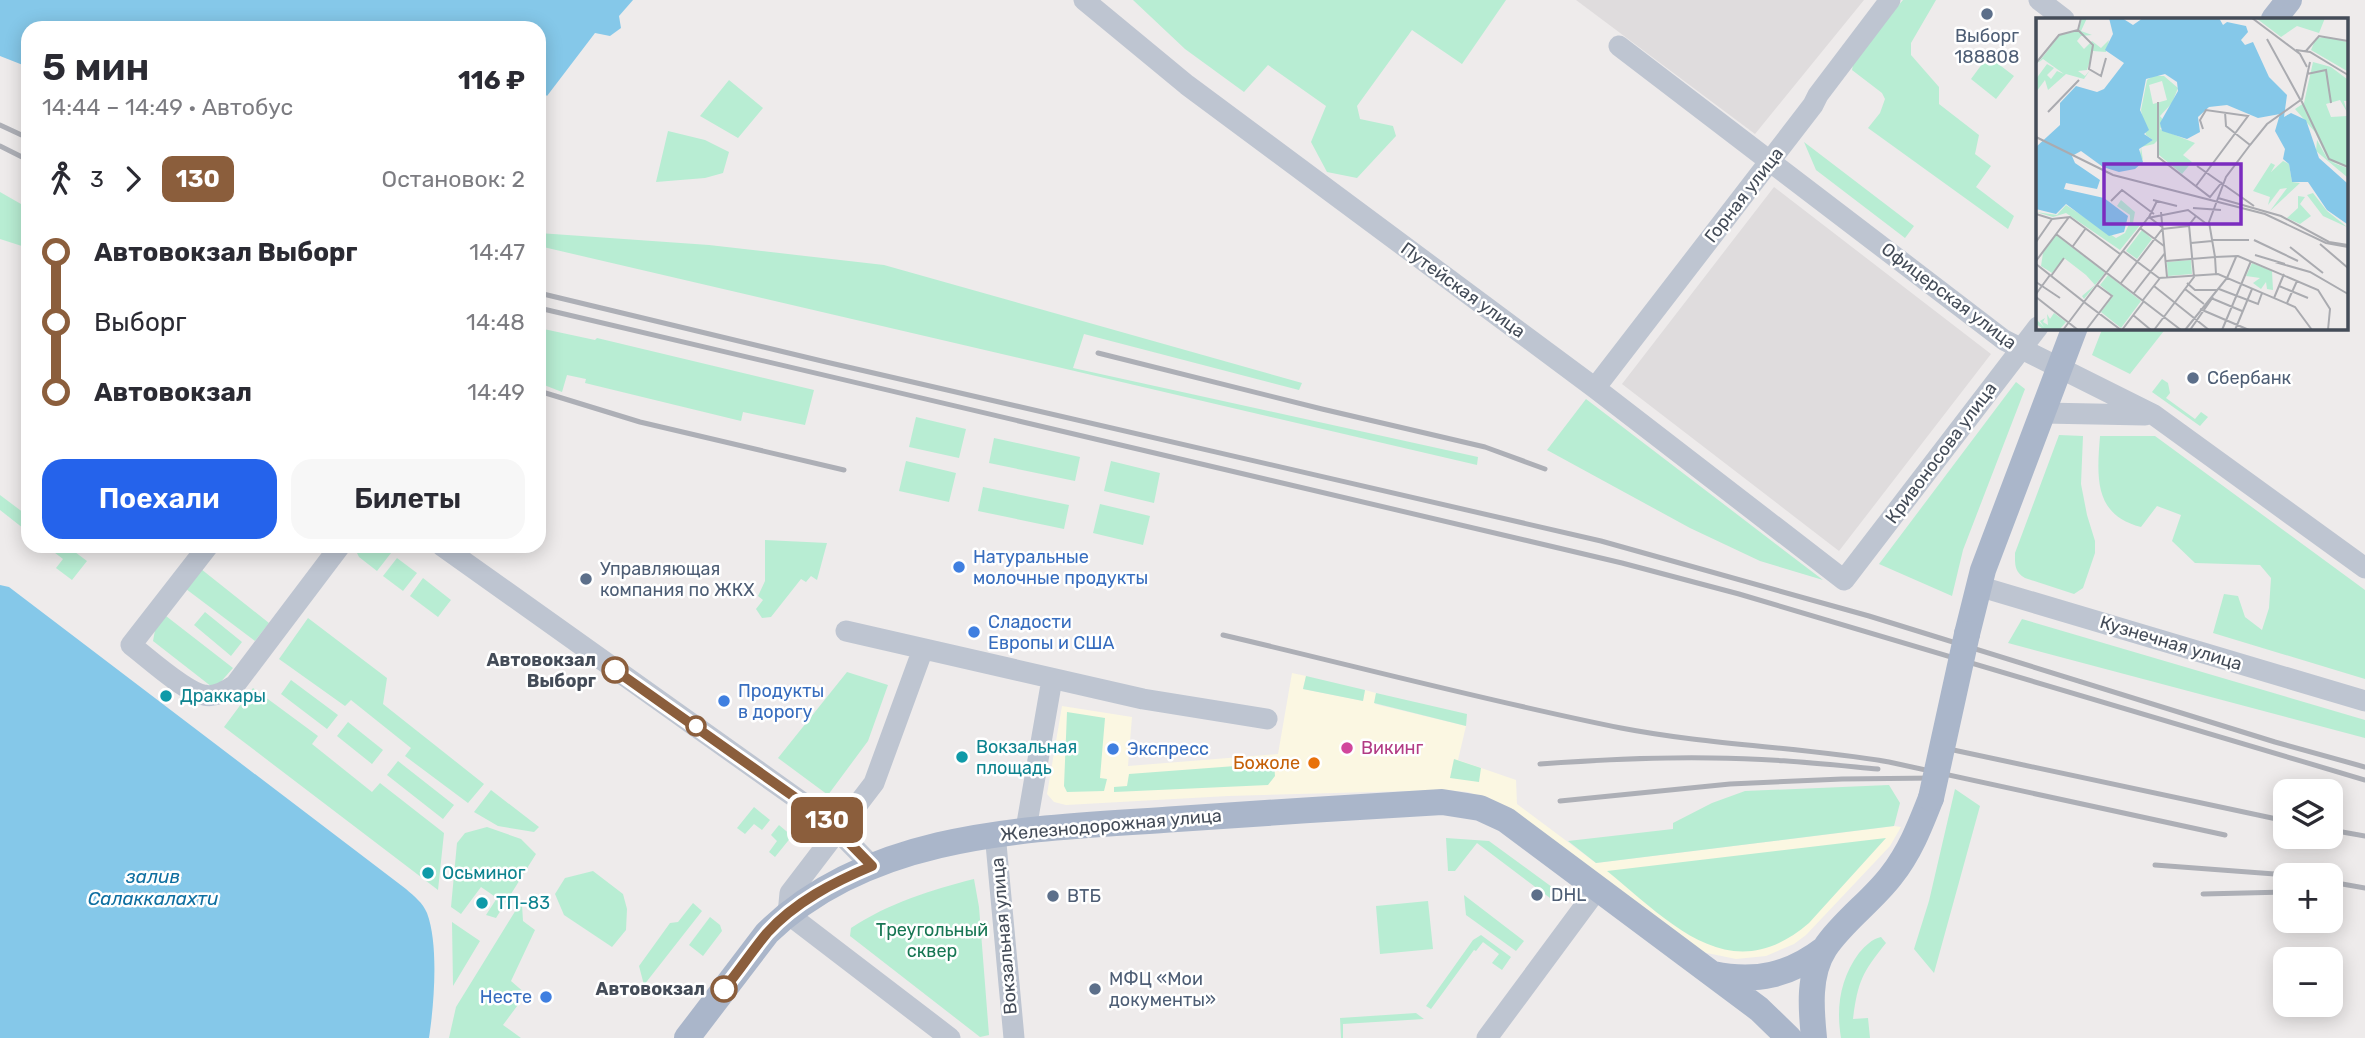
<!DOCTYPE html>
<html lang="ru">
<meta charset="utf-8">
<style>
:root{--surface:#fff;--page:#f7f7f7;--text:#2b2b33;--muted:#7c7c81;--accent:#2563eb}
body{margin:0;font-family:Rubik,sans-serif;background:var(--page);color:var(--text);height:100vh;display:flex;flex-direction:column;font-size:26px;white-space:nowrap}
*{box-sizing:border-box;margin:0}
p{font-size:23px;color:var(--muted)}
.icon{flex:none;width:38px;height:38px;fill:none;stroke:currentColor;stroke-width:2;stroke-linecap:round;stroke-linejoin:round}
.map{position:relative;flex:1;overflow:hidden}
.drawer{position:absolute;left:21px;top:21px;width:525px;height:532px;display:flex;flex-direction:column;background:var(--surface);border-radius:21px;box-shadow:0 4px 18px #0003}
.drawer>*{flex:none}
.badge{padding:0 14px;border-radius:10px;font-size:24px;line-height:46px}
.controls{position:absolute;left:2273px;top:779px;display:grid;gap:14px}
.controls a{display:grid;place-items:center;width:70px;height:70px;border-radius:14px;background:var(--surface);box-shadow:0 4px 18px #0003;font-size:35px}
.map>.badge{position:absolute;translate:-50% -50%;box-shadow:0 0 0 4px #fff}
.legs{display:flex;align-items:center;gap:10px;height:77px;padding:0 21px;font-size:23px}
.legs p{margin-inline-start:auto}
.head{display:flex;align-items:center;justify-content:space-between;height:119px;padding:0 21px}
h1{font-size:38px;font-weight:600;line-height:52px}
.primary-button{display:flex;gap:14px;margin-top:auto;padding:14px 21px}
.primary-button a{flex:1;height:80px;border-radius:21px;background:var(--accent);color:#fff;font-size:28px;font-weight:600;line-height:80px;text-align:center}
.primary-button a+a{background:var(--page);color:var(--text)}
ul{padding:0 21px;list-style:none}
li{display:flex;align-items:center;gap:24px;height:70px;font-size:26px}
li i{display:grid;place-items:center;width:10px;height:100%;margin:0 9px;background:currentColor}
li i::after{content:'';width:18px;height:18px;margin:-9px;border:5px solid;border-radius:50%;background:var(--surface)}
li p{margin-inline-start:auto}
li:first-child i{background:linear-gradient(#0000 50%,currentColor 0)}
li:last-child i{background:linear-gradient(currentColor 50%,#0000 0)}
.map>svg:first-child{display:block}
.commercial{fill:#fbf7e2}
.education{fill:#dfdcdd}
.green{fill:#b8edd3}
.water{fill:#85c8e9}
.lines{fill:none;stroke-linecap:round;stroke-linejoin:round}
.minor{stroke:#bec5d1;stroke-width:21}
.major{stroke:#aab6ca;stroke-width:26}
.rail{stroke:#adafb6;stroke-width:5}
.major-bridge{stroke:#aab6ca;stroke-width:26}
.line-1-casing{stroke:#fff;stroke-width:16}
.line-1{stroke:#8b5e3c;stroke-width:10}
.service-dot{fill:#5c6f8a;stroke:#fff;stroke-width:2.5}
.shop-dot{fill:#3f7fe0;stroke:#fff;stroke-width:2.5}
.stop-1-dot{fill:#fff;stroke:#8b5e3c;stroke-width:3.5}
.culture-dot{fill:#0f9aa8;stroke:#fff;stroke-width:2.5}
.hotel-dot{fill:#d1479c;stroke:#fff;stroke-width:2.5}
.food-dot{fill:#e8710a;stroke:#fff;stroke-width:2.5}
.labels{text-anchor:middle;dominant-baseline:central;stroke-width:5;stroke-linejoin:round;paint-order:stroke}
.service-label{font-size:18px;fill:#4e5e75;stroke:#fff;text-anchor:start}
.street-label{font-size:18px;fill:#444c58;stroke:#fff}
.shop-label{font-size:18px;fill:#366cbe;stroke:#fff;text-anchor:start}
.stop-label{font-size:18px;font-weight:bold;fill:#444c58;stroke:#fff;text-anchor:end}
.culture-label{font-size:18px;fill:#0d838f;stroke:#fff;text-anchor:start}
.hotel-label{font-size:18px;fill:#b23c85;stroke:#fff;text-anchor:start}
.food-label{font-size:18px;fill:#c56008;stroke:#fff;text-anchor:end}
.park-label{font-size:18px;fill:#177653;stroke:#fff}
.water-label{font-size:19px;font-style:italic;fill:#0e6fa1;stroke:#fff}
.inset-road{fill:none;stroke:#aaabb0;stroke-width:2}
.view{fill:#7b2cbf;fill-opacity:0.15;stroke:#7b2cbf;stroke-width:3.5}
.inset-edge{fill:none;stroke:#444c58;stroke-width:3.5}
</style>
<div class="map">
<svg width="2365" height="1038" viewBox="0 0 2365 1038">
<rect width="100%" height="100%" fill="#eeebeb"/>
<path class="commercial" d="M1292 673 1306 676 1303 689 1363 701 1365 690 1376 693 1375 704 1466 726 1458 760 1516 780 1517 804 1596 863 1894 826 1901 827 1890 846 1806 935 1794 944 1766 956 1736 959 1702 952 1495 803 1468 792 1446 790 1228 796 1066 805 1054 802 1047 794 1062 706 1132 717 1128 766 1278 754Z"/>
<path class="education" d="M1576 0H1864L1755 134Z
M1774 187 1991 354 1839 551 1622 384Z"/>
<path class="green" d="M1133 0H1506L1462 64 1412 30 1357 106 1360 119 1393 126 1396 136 1357 178 1327 172 1311 142 1326 106 1268 65 1244 92 1185 49Z
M1903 0H1936L1911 43V55L1939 87V104L1979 135 1975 154 1991 166 1976 187 2014 216 2008 229 1868 128 1880 113 1885 99 1882 93 1852 70 1854 59Z
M1988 56 2014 76 1996 99 1971 79Z
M729 80 763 108 738 138 700 116Z
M668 131 705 140 729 152 723 173 705 178 656 182Z
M1804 142 1914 226 1905 238 1816 170Z
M0 192 28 208V248L0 239Z
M539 233 709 245 884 265 1302 383 1299 390 1084 334 1073 368 1478 457 1477 465 539 246Z
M2103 327H2167L2130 374 2092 355Z
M539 328 595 340 597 338 814 390 805 425 743 412 741 421 585 383 586 379 567 375 562 392 539 383Z
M2162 379 2168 383 2170 393 2166 398 2195 419 2201 412 2208 417 2200 426 2152 392Z
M2016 382 2025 389 1963 550 1952 596 1879 564Z
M1586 399 1823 580 1760 561 1690 528 1547 450Z
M916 417 966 429 959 458 909 447Z
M2059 435 2083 436 2081 484 2087 515 2095 541V553L2083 588 2074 594 2025 578C2014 572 2015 564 2015 553Z
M2100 436H2155L2365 590V679L2213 633 2224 594 2238 596 2245 617 2262 630 2269 608 2271 578 2260 565 2195 563 2172 541 2181 515 2157 506 2141 527C2093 515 2097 476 2100 436Z
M994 438 1080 457 1075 481 989 463Z
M906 461 956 473 949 502 899 491Z
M1111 461 1160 473 1154 503 1104 491Z
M983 487 1069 505 1064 529 978 511Z
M0 495 28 516V532L0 510Z
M1100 504 1150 516 1143 545 1093 533Z
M765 540 827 543 817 580 811 576 806 582 801 579 771 617 762 618 756 609 763 600 758 596 765 581Z
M46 546H67L87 561 72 580 56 568 63 559Z
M359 546H382L391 553 377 571 359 557 357 553Z
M397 558 417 573 403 591 383 576Z
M201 569 269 623 255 641 186 589Z
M423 578 451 600 438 617 410 596Z
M205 612 242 642 231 656 194 625Z
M166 616 233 668 218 685 212 687 153 641 155 630Z
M308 618 387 678 383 704 484 784 468 803 405 756 411 748 351 700 345 706 279 659Z
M2022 619 2365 720V738L2008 643Z
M847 672 888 685 868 741 828 795 778 758Z
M1306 676 1365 690 1363 701 1303 689Z
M291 680 338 715 327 729 281 694Z
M253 688 318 736 312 744 372 792 380 783 444 833 438 890 224 727Z
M1376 693 1467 714 1466 726 1374 703Z
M1067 712 1105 718 1100 778 1107 779 1104 791 1067 792 1064 786Z
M348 722 383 750 372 764 337 736Z
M1454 759 1481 768 1479 782 1450 778Z
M398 761 454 805 443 819 387 775Z
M1274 763 1275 776 1268 785 1114 792V787L1127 786 1129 774Z
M1889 785 1900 803 1894 826 1596 863 1568 841 1673 829V823L1712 803 1745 791Z
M1955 789 1980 806 1934 973 1914 949 1929 901Z
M491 790 539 827 534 832 498 826 474 812Z
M754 807 770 820 762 830 754 824 745 834 737 828Z
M779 825 792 836 775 857 769 852 777 841 771 835Z
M487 827 521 839 536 854 496 918 486 915 497 898 481 887 461 914 451 907 457 843 465 833Z
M1446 838 1489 841 1556 890 1557 897 1554 901 1477 843 1455 871H1448Z
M1886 838 1809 923C1730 991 1670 922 1607 871Z
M593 871 623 894 627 909 626 930 612 947 564 915 555 894 565 878Z
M974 879 979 907 989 1035 980 1037 850 936 851 928C889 903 931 890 974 879Z
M1464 895 1524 941 1516 951 1466 915Z
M1428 901 1433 949 1380 954 1376 906Z
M693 903 702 911 644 985 639 966 670 923 678 922Z
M519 905H522L523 921 535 930 511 981 526 994 503 1025 521 1038H449L456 1007Z
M710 917 720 925 722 931 703 956 689 945Z
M452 922 480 941 453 986Z
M1481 935 1511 957 1502 970 1492 963 1499 954 1483 942 1476 951 1474 950 1431 1009 1426 1006 1473 940Z
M1881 937 1886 943C1862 973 1858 981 1853 1019L1868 1018 1870 1038H1841C1836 1007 1840 979 1859 953 1865 946 1872 939 1881 937Z
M1416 1013 1424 1019 1343 1024V1038H1341L1340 1018Z"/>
<path class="water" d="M0 0H633L619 16 621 28 610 36 595 33 547 96 539 88V28H28V67L0 56Z
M0 585 9 587 406 889C414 896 423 903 427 913 439 945 434 1005 429 1038H0Z"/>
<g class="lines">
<path class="minor" d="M1084 0 1187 85 1595 388 1844 580 2038 327
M2039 0 2064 19
M1619 46 2004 340 2154 415 2365 568
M1595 388 1813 105 1818 95 1890 0
M2043 413 2145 415
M208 546 131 645C148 658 185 692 204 695 215 698 226 691 235 685L340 546
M442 546 827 820 872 866
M1978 586 2365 701
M846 631 1143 699 1267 719
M923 649 874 783 790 893 788 914 950 1038
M1026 829 1052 679
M995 833 1014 1038
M1487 1038 1598 888"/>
<path class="major" d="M2274 19 2289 0
M1967 634 1983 570 2075 327
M1713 974C1756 983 1790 975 1824 949
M687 1038 767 933C873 829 1038 829 1177 819 1265 813 1354 807 1442 802L1480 808 1506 820 1759 1009 1789 1038
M1814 1038C1811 1009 1808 974 1825 948 1842 922 1872 901 1891 876 1910 852 1920 826 1931 798"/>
<path class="rail" d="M0 125 28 138
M0 146 28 160
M539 293 826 362 1601 541 1869 616 2275 742 2365 767
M539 308 1622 563 1739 594 2365 780
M1098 353 1322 409 1485 447 1545 469
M539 391 640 422 844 470
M1223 635C1355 666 1487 701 1621 728 1709 745 1800 747 1889 762L2225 835
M1944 748 2286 821
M1540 764C1597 760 1654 757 1712 758 1767 758 1823 764 1878 769
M1560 801 1730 784 1842 779 1936 778
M2331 830 2365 836
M2155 865 2288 875
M2331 882 2365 888
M2203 894 2286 892"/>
<path class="major-bridge" d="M1931 798 1967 634"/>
</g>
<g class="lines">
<defs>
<path id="line-1" d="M615 670 827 820 872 866C834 882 795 902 767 933 752 951 739 971 724 989"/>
</defs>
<use href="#line-1" class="line-1-casing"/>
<use href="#line-1" class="line-1"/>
</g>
<g class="service-dot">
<circle cx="1987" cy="14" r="7"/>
<circle cx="2193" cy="378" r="7"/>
<circle cx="586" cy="579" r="7"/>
<circle cx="1537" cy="895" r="7"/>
<circle cx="1053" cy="896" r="7"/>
<circle cx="1095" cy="989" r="7"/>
</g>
<g class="shop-dot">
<circle cx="959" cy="567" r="7"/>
<circle cx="974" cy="632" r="7"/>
<circle cx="724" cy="701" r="7"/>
<circle cx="1113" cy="749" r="7"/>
<circle cx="546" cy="997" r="7"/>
</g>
<g class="stop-1-dot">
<circle cx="615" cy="670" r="12"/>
<circle cx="696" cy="726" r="9"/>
<circle cx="724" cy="989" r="12"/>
</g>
<g class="culture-dot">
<circle cx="166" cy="696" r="7"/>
<circle cx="962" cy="757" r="7"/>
<circle cx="428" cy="873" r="7"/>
<circle cx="482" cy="903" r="7"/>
</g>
<circle class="hotel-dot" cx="1347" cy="748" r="7"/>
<circle class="food-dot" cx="1314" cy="763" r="7"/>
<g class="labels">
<g class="service-label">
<text x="1987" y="36" text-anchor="middle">Выборг<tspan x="1987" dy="21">188808</tspan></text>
<text x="2207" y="378">Сбербанк</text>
<text x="600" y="569">Управляющая<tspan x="600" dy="21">компания по ЖКХ</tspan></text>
<text x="1551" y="895">DHL</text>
<text x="1067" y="896">ВТБ</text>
<text x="1109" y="979">МФЦ «Мои<tspan x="1109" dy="21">документы»</tspan></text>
</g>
<g class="street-label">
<text transform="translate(1744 195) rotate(-52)">Горная улица</text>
<text transform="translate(1463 290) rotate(36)">Путейская улица</text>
<text transform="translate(1949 296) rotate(37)">Офицерская улица</text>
<text transform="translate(1941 453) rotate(-53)">Кривоносова улица</text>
<text transform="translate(2171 643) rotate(17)">Кузнечная улица</text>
<text transform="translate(1111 825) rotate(-5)">Железнодорожная улица</text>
<text transform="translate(1004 936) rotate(-95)">Вокзальная улица</text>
</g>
<g class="shop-label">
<text x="973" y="557">Натуральные<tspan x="973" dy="21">молочные продукты</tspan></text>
<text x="988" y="622">Сладости<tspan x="988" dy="21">Европы и США</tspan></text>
<text x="738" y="691">Продукты<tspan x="738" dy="21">в дорогу</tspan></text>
<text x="1127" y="749">Экспресс</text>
<text x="532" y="997" text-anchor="end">Несте</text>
</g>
<g class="stop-label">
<text x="596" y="660">Автовокзал<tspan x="596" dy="21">Выборг</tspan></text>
<text x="705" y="989">Автовокзал</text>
</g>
<g class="culture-label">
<text x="180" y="696">Драккары</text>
<text x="976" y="747">Вокзальная<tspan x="976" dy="21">площадь</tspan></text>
<text x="442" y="873">Осьминог</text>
<text x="496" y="903">ТП-83</text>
</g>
<g class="hotel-label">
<text x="1361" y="748">Викинг</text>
</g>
<g class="food-label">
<text x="1300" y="763">Божоле</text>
</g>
<g class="park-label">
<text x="932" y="930">Треугольный<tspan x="932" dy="21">сквер</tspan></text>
</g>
<g class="water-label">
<text x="153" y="876">залив<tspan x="153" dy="22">Салаккалахти</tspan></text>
</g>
</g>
<g transform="translate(2036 18)">
<rect width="312" height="312" fill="#eeebeb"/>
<path d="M46 0H51L45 13 56 17 45 18 41 23 48 31 56 23 65 30 73 22 70 34 57 33 51 52 42 53 49 58 54 52 48 61 30 56 12 72 9 62 0 74V61L11 46 18 50 11 57 15 61 21 53 28 56 7 41 2 45 24 17 42 13ZM220 0H289L283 15 261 8 245 19ZM293 19 311 24V53L275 32 280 20ZM277 44 295 49 311 61V83H308L311 94 304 82 290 86 295 99 311 98V148L295 144 311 150V159L280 133 281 122 292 142 279 114 259 91 268 85ZM117 58H128L142 70 136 85 124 98 128 103 124 111 159 125 147 137 156 144 146 156 123 137 122 122 118 126 105 129 107 142 104 138 105 129 117 122 110 117 105 92 111 62ZM126 63 131 82 117 86 113 67ZM247 143 253 146 256 164 264 165 234 193 251 170 244 171 232 187 234 179 217 173 235 145 239 147 235 154ZM277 175 291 193 311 209 287 198 271 177ZM262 178 269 179 264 186 275 198 264 206 251 200 262 190ZM85 182 99 194 97 205 105 206 84 232 30 195 17 199 0 194 21 197 30 187 80 220 89 215 94 204V197L81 188ZM106 212 116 221 101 241 90 233ZM20 217 68 254V256L48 281 46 278 59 267 50 257 28 240 16 255 5 248 7 235ZM155 242 156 256 132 258 131 244ZM216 245 236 253 237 272 231 271 230 264 225 271 217 265 224 260 210 258ZM72 257 105 283 85 310 65 294 77 278 64 267ZM18 295 30 304 24 311H7L0 306V301L8 309 4 303 9 300 7 304 12 307 11 296 14 301Z" fill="#b8edd3" fill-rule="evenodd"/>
<path d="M73 0H86L97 7 107 0H183L187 7 191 4 210 8 212 14 205 22 209 27 217 24 233 59 251 77 248 99 255 95 270 102 283 140 311 165V206L291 192 272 164H256L253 146 247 141 249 131 239 113 244 96 222 100 191 87 173 89 162 99 164 114 151 121 126 113 124 105 142 73 141 64 129 56 110 61 104 92 113 112 108 116 117 122 103 131 107 144 99 151 83 154 67 149 45 133 36 138 39 145 64 162 61 171 30 165 28 171 68 180 92 198 88 214 73 218 30 186 20 196 0 191V129L24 107V85L40 68 61 74 68 71 88 45 69 32 77 16Z" fill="#85c8e9"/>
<path class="inset-road" d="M216 0 264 36 271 49M42 12 57 27 53 51 65 58 70 40M231 21 265 83M260 32 274 34 312 57M269 34 283 18 312 23M274 44 266 81 231 106 214 127 190 159 173 204 179 239 202 238 282 272 294 291 292 312M0 45 23 17 42 12 45 0M271 56 290 52 295 85M265 82 293 141 312 149M122 84V139L174 179 186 164M12 94 43 62M189 94 190 108 214 127M0 119 77 157 229 196 290 225 312 229M161 148 218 188M160 168 212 98 170 92 164 102 167 111M182 180 245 198 293 224 312 227M117 182 141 188M75 183 86 172 118 196M121 183 113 199 126 209M157 190 185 192M125 194 131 259M0 196 16 201 34 199 84 236M104 210 128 228M126 211 153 208M20 216 145 312M176 222H213M218 222 262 243M0 224 16 201M155 225 176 223M284 226 312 250M37 228 50 210M254 229 287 255M87 233 123 260 182 256 259 289 276 312M219 237 249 246M0 243 33 199M130 243 179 239 180 256M239 244 274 254 312 276M0 246 48 284 27 312M15 258 28 240M0 264 24 280M85 265 127 210M151 265 159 272H181M118 268 173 312M243 268 272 280M149 271 168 286M183 271 222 286 226 275M98 275 129 235M0 276 14 257M0 279 42 312M175 280 206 293M238 280 248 256M107 282 124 260M251 285 261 263M164 291 213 312M97 297 115 312M50 312 76 278 61 267M85 312 48 284 112 200 152 192 172 207M86 312 108 283M118 312 158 259 153 207 160 198M149 312 191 260 200 239M154 312 177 279M186 312 215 243M199 312 216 271"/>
<path class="view" d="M68 146H205V206H68Z"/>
<rect width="312" height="312" class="inset-edge"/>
</g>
</svg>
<div class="controls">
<a><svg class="icon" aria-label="layers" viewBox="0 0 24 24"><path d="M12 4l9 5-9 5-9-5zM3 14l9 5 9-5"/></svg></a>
<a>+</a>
<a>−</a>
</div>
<b class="badge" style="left:827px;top:820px;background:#8b5e3c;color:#fff">130</b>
<section class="drawer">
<div class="head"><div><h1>5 мин</h1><p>14:44 – 14:49 · Автобус</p></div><b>116 ₽</b></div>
<div class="legs"><svg class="icon" aria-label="walk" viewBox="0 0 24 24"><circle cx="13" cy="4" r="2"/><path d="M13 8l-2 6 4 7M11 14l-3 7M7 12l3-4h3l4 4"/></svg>3<svg class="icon" aria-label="forward" viewBox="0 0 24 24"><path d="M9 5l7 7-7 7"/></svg><b class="badge" style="background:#8b5e3c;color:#fff">130</b><p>Остановок: 2</p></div>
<ul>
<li><i style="color:#8b5e3c"></i><b>Автовокзал Выборг</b><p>14:47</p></li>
<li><i style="color:#8b5e3c"></i><span>Выборг</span><p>14:48</p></li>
<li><i style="color:#8b5e3c"></i><b>Автовокзал</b><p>14:49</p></li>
</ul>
<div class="primary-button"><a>Поехали</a><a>Билеты</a></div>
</section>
</div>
